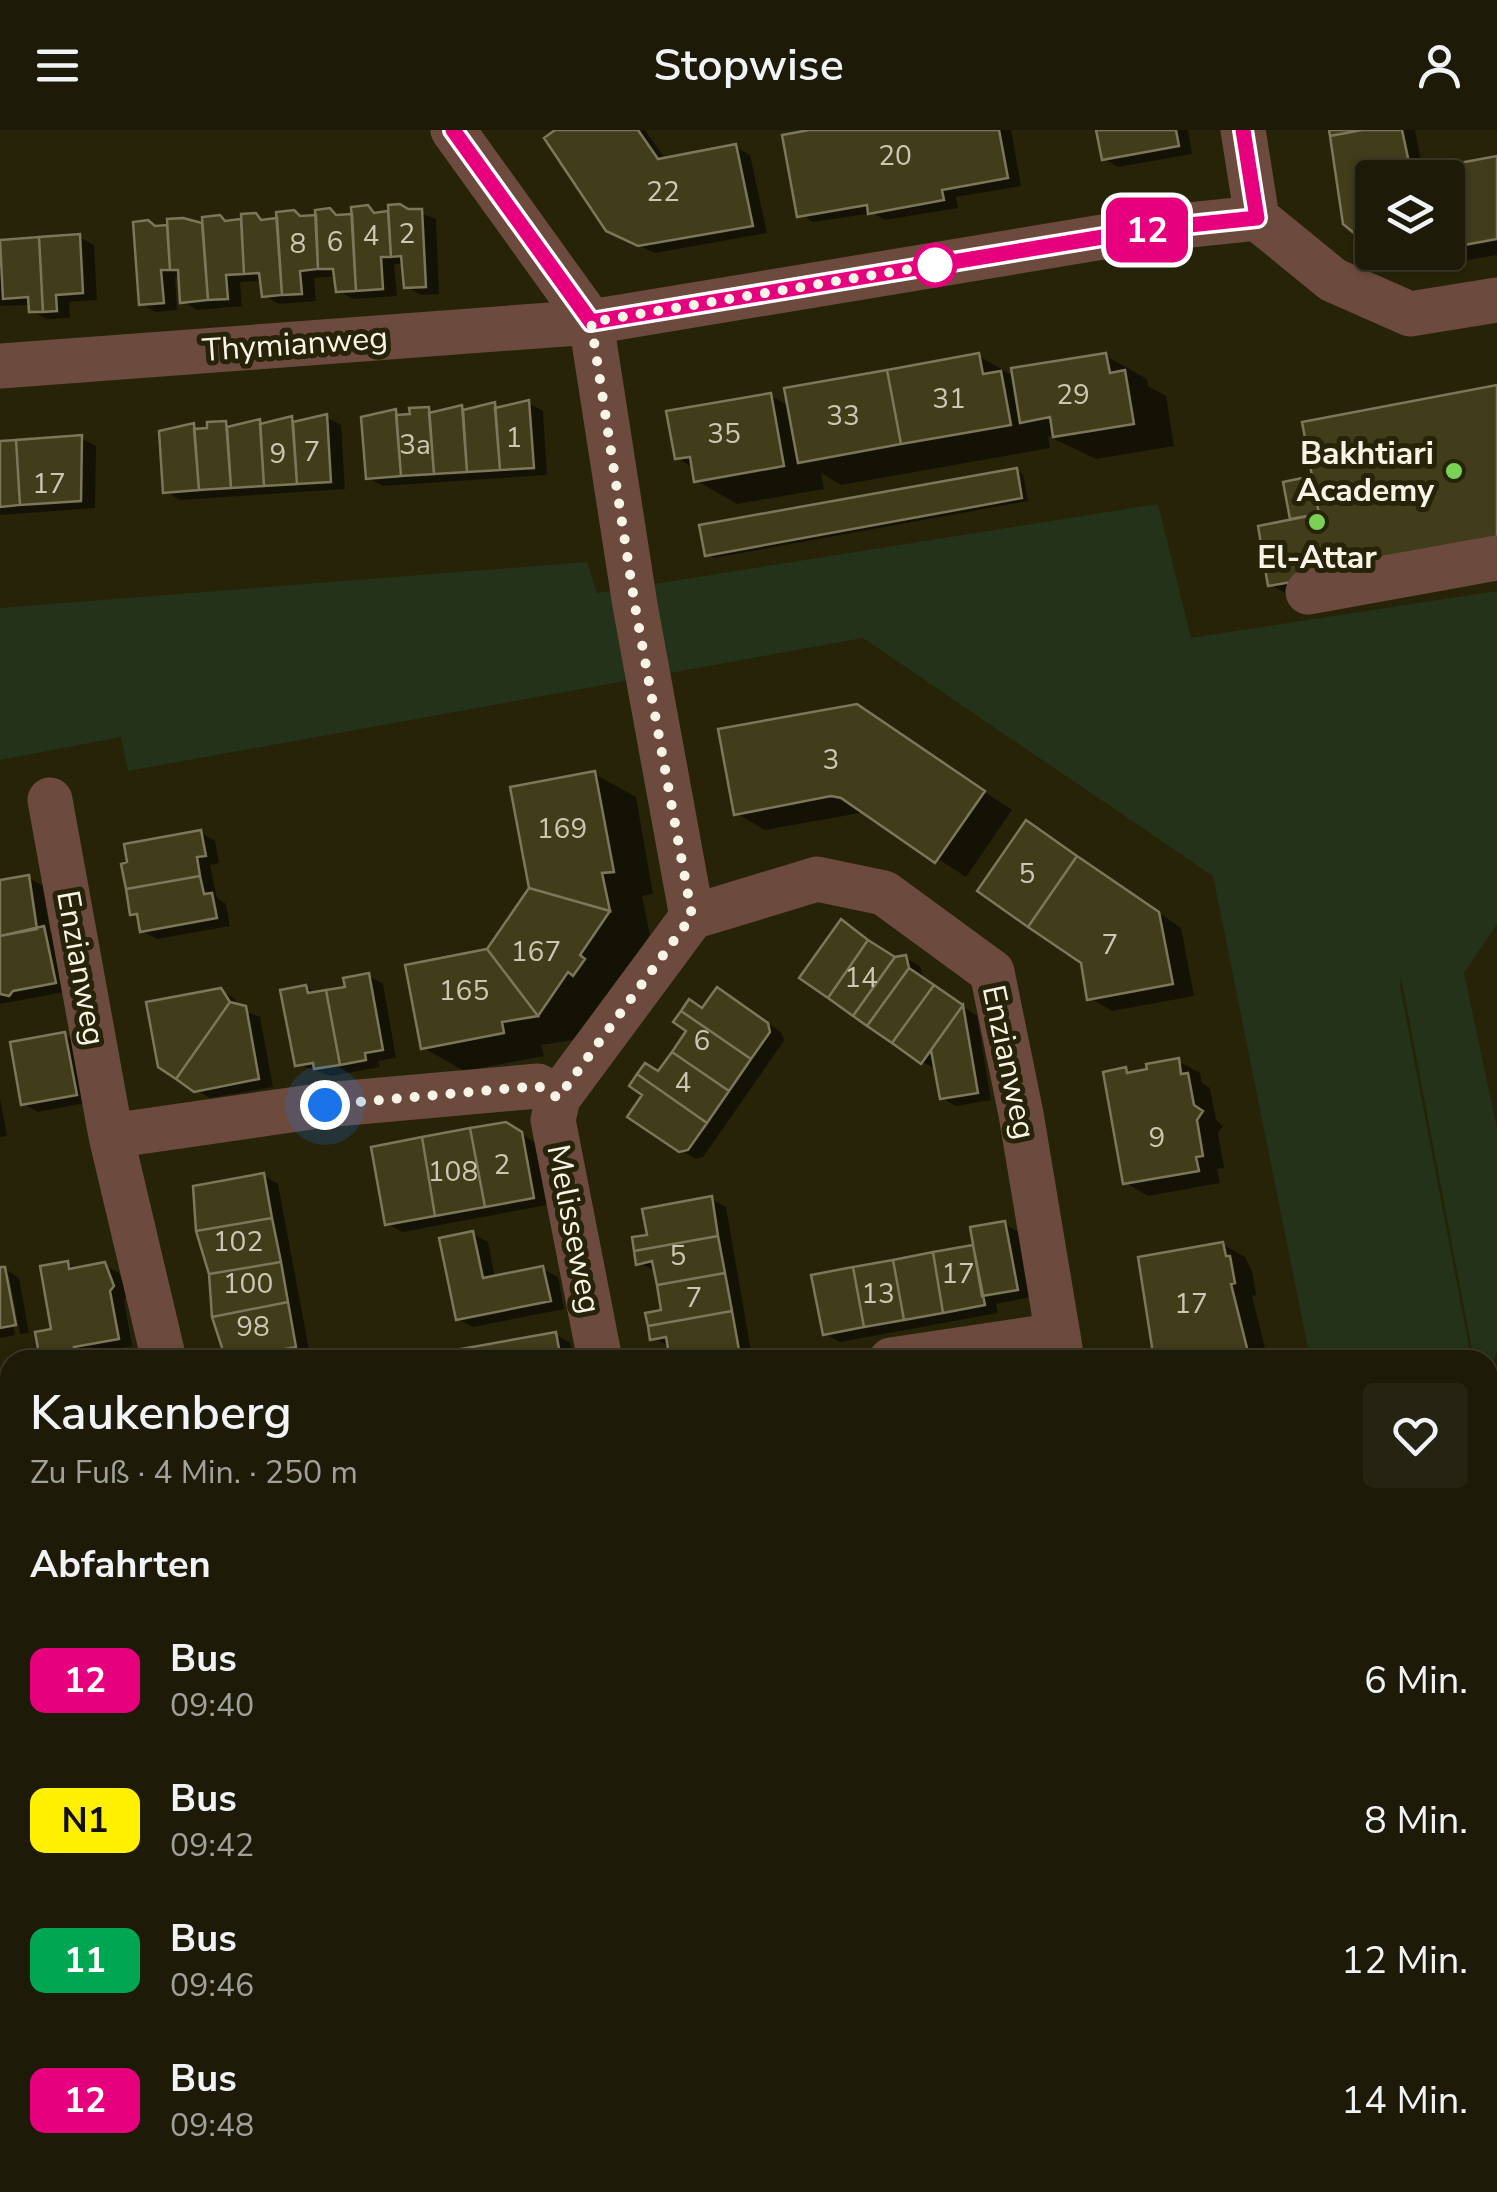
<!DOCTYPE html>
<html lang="de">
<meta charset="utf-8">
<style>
:root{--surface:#1d1a07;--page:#252311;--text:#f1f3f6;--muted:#a0a19b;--line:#3b3828}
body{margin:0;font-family:"Nunito Sans",sans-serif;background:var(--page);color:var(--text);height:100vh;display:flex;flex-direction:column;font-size:38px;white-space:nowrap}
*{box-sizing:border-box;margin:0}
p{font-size:32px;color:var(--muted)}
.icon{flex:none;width:55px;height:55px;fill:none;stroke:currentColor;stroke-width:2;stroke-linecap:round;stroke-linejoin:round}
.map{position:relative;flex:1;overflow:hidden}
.sheet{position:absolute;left:0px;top:1220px;width:1498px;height:842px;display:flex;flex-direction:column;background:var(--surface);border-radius:30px 30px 0 0;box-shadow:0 2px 8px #0004,0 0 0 2px var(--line)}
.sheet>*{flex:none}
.badge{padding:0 20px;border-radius:15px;font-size:35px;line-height:65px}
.controls{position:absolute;left:1355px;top:30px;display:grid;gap:20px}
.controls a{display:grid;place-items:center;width:110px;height:110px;border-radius:10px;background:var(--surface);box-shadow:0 2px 8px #0004,0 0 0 2px var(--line);font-size:50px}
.you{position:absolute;width:50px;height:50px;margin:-25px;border:8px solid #fff;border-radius:50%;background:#1a73e8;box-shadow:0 0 0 15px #1a73e833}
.map>.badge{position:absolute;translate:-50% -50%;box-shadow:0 0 0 5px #fff}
h2{padding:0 30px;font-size:38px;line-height:90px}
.round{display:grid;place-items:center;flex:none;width:105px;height:105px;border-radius:10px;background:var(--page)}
.headline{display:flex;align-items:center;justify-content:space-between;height:170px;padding:0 30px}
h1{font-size:48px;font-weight:600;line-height:75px}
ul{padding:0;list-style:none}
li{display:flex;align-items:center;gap:30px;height:140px;padding:0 30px}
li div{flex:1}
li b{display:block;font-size:38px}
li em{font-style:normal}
li .badge{min-width:110px;font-weight:700;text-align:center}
header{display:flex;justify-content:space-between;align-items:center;height:130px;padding:0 30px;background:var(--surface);font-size:45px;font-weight:600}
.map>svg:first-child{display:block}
.green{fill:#233219;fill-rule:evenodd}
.shadow{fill:#0007}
.building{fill:#413c1a;stroke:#7c775b;stroke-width:2.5}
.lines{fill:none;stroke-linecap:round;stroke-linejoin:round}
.minor{stroke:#6c4b3e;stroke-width:45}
.line-casing{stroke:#fff;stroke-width:22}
.line{stroke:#e6007e;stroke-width:15}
.walk{stroke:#f8f5e6;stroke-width:10;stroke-dasharray:0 18}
.stop-dot{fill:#fff;stroke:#e6007e;stroke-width:5}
.poi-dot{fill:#7ad156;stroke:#272309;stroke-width:4}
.labels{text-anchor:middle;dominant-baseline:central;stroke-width:10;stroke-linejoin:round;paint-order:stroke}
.number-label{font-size:28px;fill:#cac7b3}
.street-label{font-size:32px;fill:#f8f5e6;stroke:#272309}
.poi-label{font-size:32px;font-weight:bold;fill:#f8f5e6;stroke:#272309;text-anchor:end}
</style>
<header><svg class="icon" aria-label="menu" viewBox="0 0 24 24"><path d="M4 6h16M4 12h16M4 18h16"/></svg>Stopwise<svg class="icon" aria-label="person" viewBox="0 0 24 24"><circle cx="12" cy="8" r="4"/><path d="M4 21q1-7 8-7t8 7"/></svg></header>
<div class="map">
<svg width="1497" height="2062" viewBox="0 0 1497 2062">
<rect width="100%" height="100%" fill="#272309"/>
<path class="green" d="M1158 374 1191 508 1497 461V794L1464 843 1497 998V1221L1488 1249V1230H1349L1346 1221 1310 1228 1213 746 863 508 128 641 121 607 0 630V478L587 432 597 463ZM1401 846 1472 1219 1470 1222 1400 857Z
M1488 1321 1497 1371V1694L1488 1696Z
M1497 1778V2062H1496L1488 2015V1780Z"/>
<path class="shadow" d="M559 0H645L666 30 736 17 750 25 767 103 655 123 624 109Z
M823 0H1011L1021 56 956 67 958 78 885 90 873 83 813 92 799 83Z
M1098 0H1188L1192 24 1118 37 1104 29Z
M1331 0H1415L1423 42 1497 28V125L1410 140 1387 127 1382 122H1448V48H1372V115L1345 93Z
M400 76 436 89 439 164 421 165 406 156 404 134H394L397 166 353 169 339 161 337 146 314 148 316 171 279 174 264 165 262 151 240 152 242 176 197 180 182 171 181 147H175L177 180 156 182 141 174 159 98 169 97V92L205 95 219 87 228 93 256 86 266 92 330 81 341 87H354L368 78 378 84Z
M79 107 94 115 97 170 69 172 70 188 46 189 32 181 31 175 0 176V112Z
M979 226 1015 247 1106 226 1147 249 1148 256 1166 266 1174 316 1096 329 1048 306 1050 318 841 355 821 343 824 359 737 374 697 351 694 338 677 328 770 265 790 277Z
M1497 257 1300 472 1271 455 1298 391 1293 387 1312 349Z
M528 273 543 281 547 345 383 356 368 348 396 282 405 287 428 279 438 285 446 279 479 282 478 276 494 275 504 280Z
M326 287 341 295 345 359 180 370 165 361 177 297 193 296 203 301 226 293 235 298H244L243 293 276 296V290L291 289 300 294Z
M81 308 96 316 95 378 0 385V313Z
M1016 341 1023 344 1028 371 714 428 707 424Z
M856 576 1012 680 966 747 866 682 765 700 736 683Z
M595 644 636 667 653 764 642 766 650 805 579 909 541 915 544 926 464 941 424 918 531 758Z
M200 702 215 711 219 733 210 735 217 768 226 774 230 796 157 809 142 801 140 788 133 783Z
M1092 737 1181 798 1194 866 1112 881 1090 868Z
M29 748 43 756 50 802 58 807 70 861 0 874V753Z
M856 801 896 830 906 828 920 836 923 849 977 886 991 970 956 976 942 968 937 940 923 932Z
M369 846 383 854 396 928 378 931 380 937 331 946 297 934 306 857 318 864 348 859Z
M221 861 235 869 237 878 260 887 273 957 210 968 195 959Z
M732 868 782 903 784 911 703 1027 696 1029 680 1020 659 944 704 880Z
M64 904 79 913 90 972 38 982 23 974Z
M1178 931 1200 943 1202 953 1210 958 1216 990 1223 996 1218 1003 1224 1038 1217 1039 1220 1053 1148 1066 1126 1053 1125 940 1134 945Z
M0 968 7 1006 0 1007Z
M506 995 536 1013 547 1075 402 1102 387 1093Z
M263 1045 278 1054 310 1225 231 1230 224 1211 218 1207 210 1167 216 1166Z
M711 1069 726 1077 752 1227 673 1230 670 1216 652 1208 664 1182 656 1141 639 1133 650 1107Z
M1005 1094 1019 1102 1031 1167 996 1174 998 1183 840 1212 825 1204 814 1147 976 1117Z
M473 1104 488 1112 495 1148 543 1139 558 1147 564 1179 473 1197 458 1189Z
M1222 1114 1245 1127 1252 1141 1256 1165 1252 1166 1268 1230H1160Z
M67 1134 78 1139 104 1135 119 1143 128 1165 124 1170 132 1216 87 1225 88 1230H42L54 1201Z
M5 1139 19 1148 29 1203 20 1204 9 1146H4L15 1205 0 1208V1140Z
M556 1204 570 1213 574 1230H466Z
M10 1333V1411L2 1413 0 1335Z
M0 1654 10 1663V1743L0 1733Z
M0 1976 10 1984V2031L0 2041Z
M220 2052H284L298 2062H214Z
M960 2052H1047L1048 2055 1042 2062H962Z
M1377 2052H1460L1462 2062H1379Z"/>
<path class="building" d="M555 0H638L658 29 736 14 753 96 638 116 606 101 544 8Z
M809 0H999L1008 48 942 60 944 70 868 84 867 75 797 87 782 5Z
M1096 0H1176L1179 16 1102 30Z
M1329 0H1362L1330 6Z
M1362 0H1402L1411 42 1407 48H1372V100L1365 112 1343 94 1330 6Z
M1497 26V109L1448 118V48H1407L1411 42Z
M400 74 408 79H422L426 157 404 158 401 126 391 127 388 75Z
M368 75 374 83 388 81 391 127H381L383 159 356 161 351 77Z
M330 78 336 85 352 84 356 161 336 162 333 139H318L315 80Z
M294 80 300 86 316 85 318 139 300 141 302 164 282 165 276 82Z
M256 83 261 90 277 88 282 165 262 167 259 143 244 144 241 84Z
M220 85 225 91 241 89 244 144 226 145 228 169 208 170 202 87Z
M183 88 202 93 208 170 180 173 178 140H170L167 89Z
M148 90 155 96 167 95 170 140H161L164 173 139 175 133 92Z
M80 104 83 163 56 165 57 181 43 182 39 107Z
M39 107 43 182H29L28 167 3 169 0 110Z
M1378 122H1420L1385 129Z
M979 223 983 244 1001 241 1011 295 901 314 887 240Z
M1106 223 1110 243 1125 240 1134 294 1053 307 1050 287 1020 293 1011 238Z
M887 240 901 314 798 333 784 258Z
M1497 255V416L1268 456 1258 396 1319 384 1302 292Z
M771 263 784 336 694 352 690 327 675 329 666 281Z
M529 270 534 338 500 340 495 278Z
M495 272 500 340 467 342 463 280Z
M462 275 467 342 434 344 429 283Z
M429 277 434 344 401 346 396 285 410 284 409 278Z
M396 279 401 346 366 349 361 287Z
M327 284 331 352 297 354 293 292Z
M292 286 297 354 264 356 260 294Z
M260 289 264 356 231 358 227 297Z
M226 291 231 358 199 360 194 299 207 298V292Z
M194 293 199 360 163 363 159 301Z
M82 305 81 371 20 375 16 310Z
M16 310 20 375 0 377V311Z
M1017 338 1022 368 705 426 699 395Z
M1312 346 1319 384 1290 389 1283 352Z
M857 574 985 661 935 733 841 668 831 666 734 685 718 599Z
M595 641 614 742 602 743 610 781 529 758 510 657Z
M1026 690 1077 726 1028 797 977 761Z
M201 700 206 726 197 727 200 746 126 759 121 734 127 732 124 714Z
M1077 726 1159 782 1173 854 1087 870 1081 833 1028 797Z
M29 745 37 799 0 806V750Z
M200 746 204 764 212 763 217 788 140 802 137 784 130 785 126 759Z
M529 758 610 781 580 825 585 829 573 846 568 842 538 886 487 819Z
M841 789 868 810 828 868 799 848Z
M44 796 56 853 13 861 9 866 0 864V806Z
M868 810 895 827 853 886 828 868Z
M487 819 538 886 502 892 504 903 421 919 405 835Z
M906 825 909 838 867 896 853 886 895 827Z
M909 838 934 855 892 913 867 896Z
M369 843 383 920 365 923 366 930 340 935 326 860 345 857 343 848Z
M306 855 308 863 326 860 340 935 314 939 313 933 295 936 280 860Z
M934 855 963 875 921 934 892 913Z
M717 857 768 893 770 902 751 929 681 881 689 869 702 878Z
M221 858 230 872 176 949 158 937 146 872Z
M230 872 246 876 259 949 194 962 176 949Z
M963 875 978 963 940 969 931 920Z
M681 881 751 929 729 961 672 922 686 901 673 892Z
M65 902 77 965 21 975 10 912Z
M672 922 729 961 707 993 637 944 645 933 658 941Z
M1179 928 1181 944 1188 943 1194 975 1203 981 1197 990 1203 1026 1196 1027 1199 1041 1123 1054 1103 942 1126 937 1127 943 1147 939 1146 934Z
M637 944 707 993 688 1020 679 1022 627 987 642 965 629 956Z
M506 992 522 1002 534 1068 485 1077 470 998Z
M470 998 485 1077 435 1086 422 1007Z
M422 1007 435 1086 385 1095 371 1017Z
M264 1043 272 1088 196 1101 193 1056Z
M712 1066 718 1106 634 1121 632 1107 647 1105 642 1079Z
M272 1088 281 1132 209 1144 196 1101Z
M1005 1091 1018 1160 982 1166 970 1097Z
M473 1101 483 1148 543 1136 551 1171 456 1190 439 1108Z
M718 1106 725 1143 657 1155 652 1131 636 1135 634 1121Z
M1223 1112 1226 1126H1230L1235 1153 1231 1154 1248 1222 1244 1223 1245 1230H1154L1138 1127Z
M973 1115 985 1175 943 1183 933 1122Z
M933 1122 943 1183 904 1190 893 1130Z
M893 1130 904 1190 864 1197 853 1137Z
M68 1131 69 1139 105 1132 114 1156 110 1161 119 1209 74 1217 76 1230H40L35 1202 51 1199 40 1136Z
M281 1132 288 1172 212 1187 209 1144Z
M0 1137H5L16 1195 0 1198Z
M853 1137 864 1197 823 1205 811 1145Z
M725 1143 732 1181 648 1196 645 1183 661 1180 657 1155Z
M288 1172 296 1217 226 1230 212 1187Z
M732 1181 739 1220 670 1230 666 1207 650 1210 648 1196Z
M556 1202 561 1230H463L461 1219Z
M10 1331V1401L0 1403V1333Z
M0 1656 10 1666 7 1744 0 1737Z
M10 1906V1943L0 1933V1916Z
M0 1976 10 1992V2007L0 2017Z
M217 2052H286L295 2059 211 2062Z
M958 2052H1029L1028 2062H960Z
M1374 2052H1448L1450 2062H1376Z"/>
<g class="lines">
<path class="minor" d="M453 0 591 192 1151 99 1257 88 1333 150 1410 184 1497 170
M1243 0 1257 88
M0 236 591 192 635 475 692 787
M1308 462 1497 428
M50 670 111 1006 164 1230
M111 1006 325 975 538 956 558 968
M600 1230 553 990 558 968 692 787 817 749 884 763 992 842 1021 984 1062 1230
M891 1230 1058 1205
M0 1278 10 1277
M1488 1729 1497 1727
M890 2052 891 2062
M392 2062 399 2052"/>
</g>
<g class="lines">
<defs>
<path id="line" d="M453 0 591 192 1151 99 1257 88 1243 0"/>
</defs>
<use href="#line" class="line-casing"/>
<use href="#line" class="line"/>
<path class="walk" d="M325 975 538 956 558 968 692 786 635 476 591 192 940 134 935 135"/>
</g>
<circle class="stop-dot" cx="935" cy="135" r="20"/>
<g class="poi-dot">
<circle cx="1454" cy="341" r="10"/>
<circle cx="1317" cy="392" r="10"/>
</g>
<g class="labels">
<g class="number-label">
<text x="895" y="26">20</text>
<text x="663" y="62">22</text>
<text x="407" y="104">2</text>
<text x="371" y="106">4</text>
<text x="335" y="112">6</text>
<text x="298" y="114">8</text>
<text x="1073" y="265">29</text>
<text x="949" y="269">31</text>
<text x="843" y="286">33</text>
<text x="724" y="304">35</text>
<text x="514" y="308">1</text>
<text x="415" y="315">3a</text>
<text x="312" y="322">7</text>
<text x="278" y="324">9</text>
<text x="49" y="354">17</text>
<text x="831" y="630">3</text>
<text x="562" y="699">169</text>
<text x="1027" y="744">5</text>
<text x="1110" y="815">7</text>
<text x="536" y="822">167</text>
<text x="861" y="848">14</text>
<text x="464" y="861">165</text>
<text x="702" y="911">6</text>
<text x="683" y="953">4</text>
<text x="1157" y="1008">9</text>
<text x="502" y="1035">2</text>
<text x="453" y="1042">108</text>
<text x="238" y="1112">102</text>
<text x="678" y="1126">5</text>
<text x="958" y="1144">17</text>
<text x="248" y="1154">100</text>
<text x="878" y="1164">13</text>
<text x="694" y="1168">7</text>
<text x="1191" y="1174">17</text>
<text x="253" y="1197">98</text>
</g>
<g class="street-label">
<text transform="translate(295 214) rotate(-4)">Thymianweg</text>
<text transform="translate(81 838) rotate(80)">Enzianweg</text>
<text transform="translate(1009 932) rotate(78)">Enzianweg</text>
<text transform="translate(574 1099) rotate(79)">Melisseweg</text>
</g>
<g class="poi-label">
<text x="1434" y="323">Bakhtiari<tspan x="1434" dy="37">Academy</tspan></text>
<text x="1317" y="427" text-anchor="middle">El-Attar</text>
</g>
</g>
</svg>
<div class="controls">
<a><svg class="icon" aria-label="layers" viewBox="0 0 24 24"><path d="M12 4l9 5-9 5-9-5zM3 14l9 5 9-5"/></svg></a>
</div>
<div class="you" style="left:325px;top:975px"></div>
<b class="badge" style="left:1147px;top:100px;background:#e6007e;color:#fff">12</b>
<section class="sheet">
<div class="headline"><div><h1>Kaukenberg</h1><p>Zu Fuß · 4 Min. · 250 m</p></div><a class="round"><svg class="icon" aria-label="heart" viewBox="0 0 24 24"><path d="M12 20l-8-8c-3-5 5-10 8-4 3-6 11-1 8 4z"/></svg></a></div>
<h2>Abfahrten</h2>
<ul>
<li><span class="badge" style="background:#e6007e;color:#fff">12</span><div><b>Bus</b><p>09:40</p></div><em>6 Min.</em></li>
<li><span class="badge" style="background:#fff100;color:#111">N1</span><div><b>Bus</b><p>09:42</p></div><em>8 Min.</em></li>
<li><span class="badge" style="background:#00a651;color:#fff">11</span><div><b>Bus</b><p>09:46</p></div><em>12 Min.</em></li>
<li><span class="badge" style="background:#e6007e;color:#fff">12</span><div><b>Bus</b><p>09:48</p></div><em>14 Min.</em></li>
</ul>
</section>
</div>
